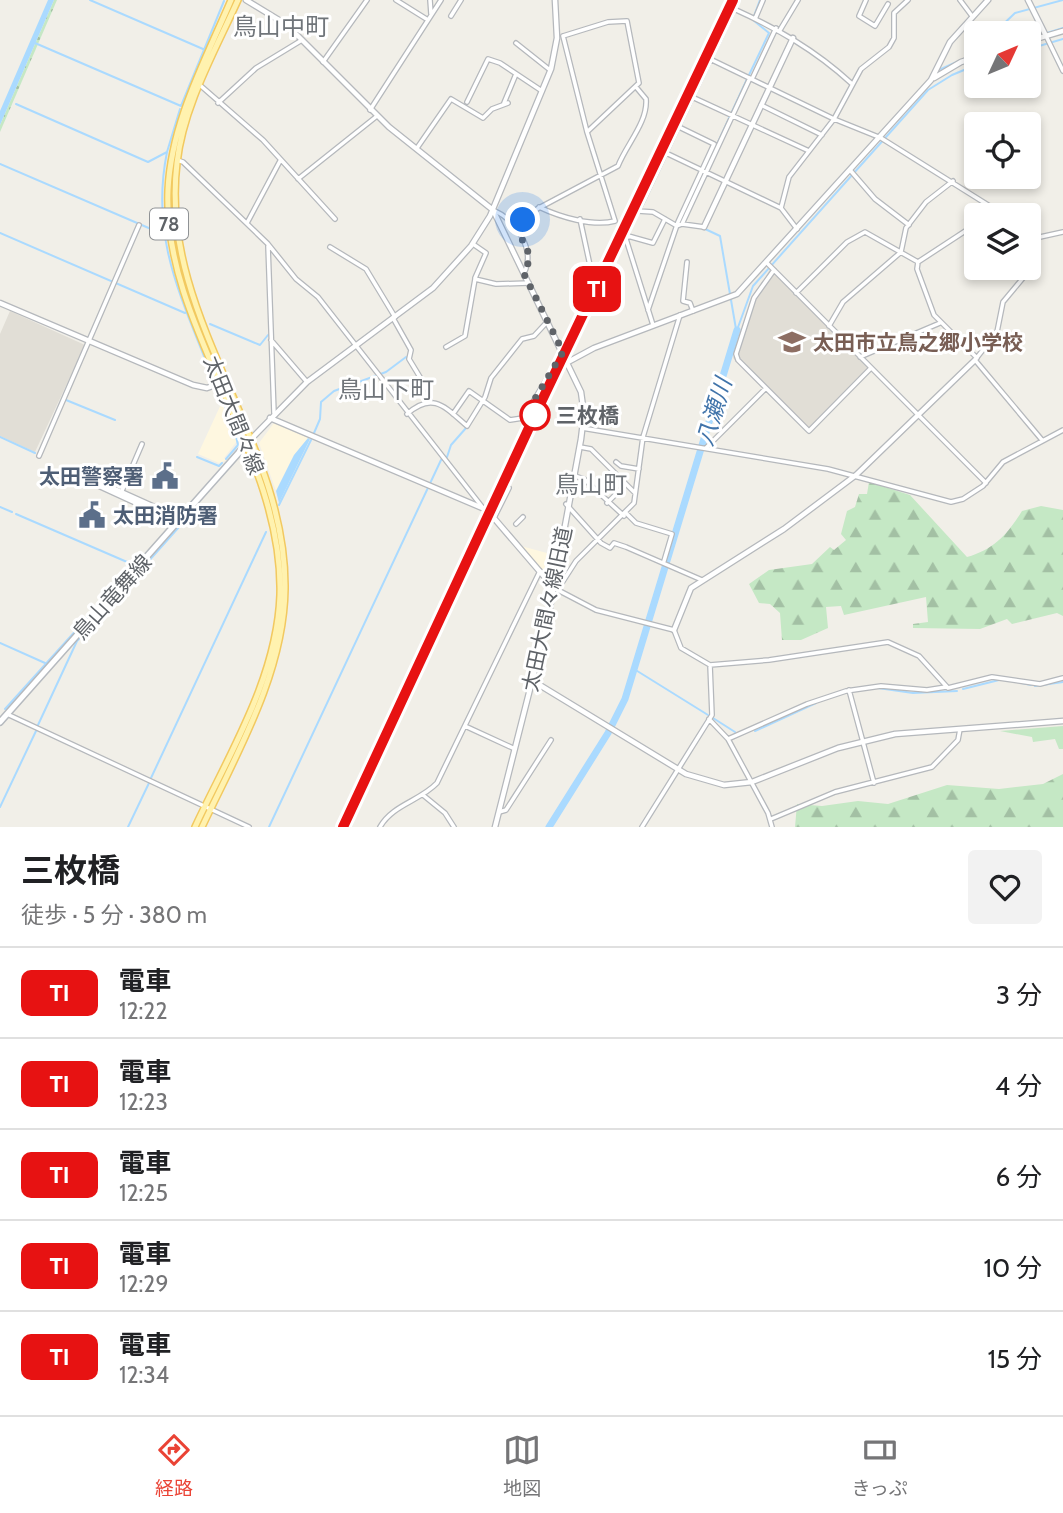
<!DOCTYPE html>
<html lang="ja">
<meta charset="utf-8">
<style>
:root{--surface:#fff;--page:#f2f2f2;--text:#202124;--muted:#757577;--line:#e0e0e0;--accent:#ea4335}
body{margin:0;font-family:Cabin,"Noto Sans JP",sans-serif;background:var(--page);color:var(--text);height:100vh;display:flex;flex-direction:column;font-size:26px;white-space:nowrap}
*{box-sizing:border-box;margin:0}
p{font-size:23px;color:var(--muted)}
.icon{flex:none;width:38px;height:38px;fill:none;stroke:currentColor;stroke-width:2;stroke-linecap:round;stroke-linejoin:round}
.map{position:relative;height:827px;overflow:hidden}
.details{display:flex;flex-direction:column;background:var(--surface);flex:1}
.details>*{flex:none}
.badge{padding:0 14px;border-radius:10px;font-size:24px;line-height:46px}
.needle{width:46px;rotate:46deg}
.controls{position:absolute;left:964px;top:21px;display:grid;gap:14px}
.controls a{display:grid;place-items:center;width:77px;height:77px;border-radius:7px;background:var(--surface);box-shadow:0 4px 10px #0003;font-size:35px}
.you{position:absolute;width:35px;height:35px;margin:-18px;border:5px solid #fff;border-radius:50%;background:#1a73e8;box-shadow:0 0 0 10px #1a73e833}
.map>.badge{position:absolute;translate:-50% -50%;box-shadow:0 0 0 4px #fff}
.round{display:grid;place-items:center;flex:none;width:74px;height:74px;border-radius:7px;background:var(--page)}
.head{display:flex;align-items:center;justify-content:space-between;height:119px;padding:0 21px}
h1{font-size:33px;font-weight:700;line-height:52px}
ul{padding:0;list-style:none}
li{display:flex;align-items:center;gap:21px;height:91px;padding:0 21px;border-top:2px solid var(--line)}
li div{flex:1}
li b{display:block;font-size:26px}
li em{font-style:normal}
li .badge{min-width:77px;font-weight:700;text-align:center}
.dock{display:flex;justify-content:space-around;align-items:center;height:98px;border-top:2px solid var(--line);background:var(--surface);font-size:19px;color:var(--muted)}
.dock a{display:grid;justify-items:center;gap:4px}
.dock .active{color:var(--accent)}
.map>svg:first-child{display:block}
.commercial{fill:#fef7e0}
.education{fill:#e1ded6}
.grass{fill:url(#grass-dots)}
.forest{fill:url(#forest-firs)}
.park{fill:#c5e8c5}
.water{fill:#aadaff}
.lines{fill:none;stroke-linecap:round;stroke-linejoin:round}
.stream{stroke:#aadaff;stroke-width:2}
.river{stroke:#aadaff;stroke-width:7}
.minor-casing{stroke:#b5b8bc;stroke-width:6}
.tertiary-casing{stroke:#b5b8bc;stroke-width:7}
.secondary-casing{stroke:#b6babf;stroke-width:8}
.primary-casing{stroke:#f2c960;stroke-width:8}
.minor{stroke:#fff;stroke-width:3.5}
.tertiary{stroke:#fff;stroke-width:4.5}
.secondary{stroke:#fff;stroke-width:5}
.primary{stroke:#fff2af;stroke-width:5}
.rail-casing{stroke:#b6b7b8;stroke-width:4.5}
.rail{stroke:#fff;stroke-width:2;stroke-dasharray:5;stroke-linecap:butt}
.line-casing{stroke:#fff;stroke-width:16}
.line{stroke:#e71212;stroke-width:10}
.walk{stroke:#5f6368;stroke-width:7;stroke-dasharray:0 12.6}
.stop-dot{fill:#fff;stroke:#e71212;stroke-width:3.5}
.labels{text-anchor:middle;dominant-baseline:central;stroke-width:6;stroke-linejoin:round;paint-order:stroke}
.shield{fill:#fff;stroke:#8f9295;stroke-width:2}
.shield-label{font-size:19px;font-weight:bold;fill:#5f6368}
.education-label{font-size:21px;font-weight:bold;fill:#785e54;stroke:#fff;text-anchor:start}
.street-label{font-size:21px;fill:#5f6368;stroke:#fff}
.stop-label{font-size:21px;font-weight:bold;fill:#5f6368;stroke:#fff;text-anchor:start}
.service-label{font-size:21px;font-weight:bold;fill:#4e5e75;stroke:#fff;text-anchor:end}
.water-label{font-size:23px;font-style:italic;fill:#4174aa;stroke:#fff}
.quarter-label{font-size:24px;fill:#70757a;stroke:#fff}
</style>
<div class="map">
<svg width="1063" height="827" viewBox="0 0 1063 827">
<defs>
<pattern id="grass-dots" width="8" height="8" patternUnits="userSpaceOnUse" patternTransform="scale(1.75)"><rect width="8" height="8" fill="#c5e8c5"/><path d="M2 2h.1M6 6h.1" fill="none" stroke="#a3c0a4" stroke-width="1.8" stroke-linecap="round"/></pattern>
<pattern id="forest-firs" width="22" height="20" patternUnits="userSpaceOnUse" patternTransform="scale(1.75)"><rect width="22" height="20" fill="#c5e8c5"/><path d="M5 1l3.5 6h-7zM16 11l3.5 6h-7z" fill="#a3c0a4"/></pattern>
</defs>
<rect width="100%" height="100%" fill="#f1efe8"/>
<path class="commercial" d="M222 402 237 441 224 458 226 460 219 463 198 454Z
M274 423 308 438 294 455 276 491 259 443Z
M521 546 558 556 554 582H552Z"/>
<path class="education" d="M771 267 871 369 809 431 733 358 754 298Z
M10 311 85 345 35 452 0 436V334Z"/>
<path class="grass" d="M54 0H57L0 132V125Z"/>
<path class="forest" d="M869 482 910 495 967 557C995 549 1008 533 1022 511L1041 506 1063 510V616L1057 613 1012 624 1007 619 980 629 913 628V624L928 622 926 597 844 615 841 606 826 607 828 628 801 640H782L780 613 770 604 759 603 749 584 769 570 812 564 830 547 834 550 846 540 841 534 847 511 855 507 859 494H867Z
M1063 774V827H795L797 804 822 806 858 801 888 804 947 785 999 789 1043 784Z"/>
<path class="park" d="M1063 726V749H1059L1055 739 1033 742 1032 737 1000 731Z"/>
<path class="water" d="M48 0H54L0 125V111Z
M308 438 310 439 279 503 276 491 294 455Z"/>
<g class="lines">
<path class="stream" d="M90 0 203 49
M754 16 760 0
M994 33 1015 13 1063 0
M1047 33 1063 28
M1029 38 1042 34
M35 43 181 106 224 1
M1029 49 1063 39
M964 59 976 54
M941 69 959 61
M749 75 769 33 753 20
M16 104 148 162 167 152 180 109
M167 152C149 241 184 302 214 382
M0 164 151 229
M681 223 747 79
M703 228 720 236 736 329
M0 233 185 313
M210 324 260 345 268 335
M737 330 753 286 886 137 928 90 952 75 976 65
M66 400 115 420
M223 402 233 428
M314 433 320 419 321 402 334 391 386 372 406 357
M0 437 35 453
M197 457 219 466 222 463
M226 459 238 445 235 432
M279 505 311 440
M0 507 12 512
M16 514 134 565 131 569
M138 573 187 518
M109 593 129 571
M93 612 108 594
M0 643 45 663
M634 669 708 715
M1022 683 1031 685
M1035 686 1063 682
M878 688 913 693 957 691
M963 689 999 680
M5 709 89 616
M713 718 735 732
M38 725 77 641 135 577
M755 731 816 703
M151 778 266 532
M0 807 36 731
M128 827 149 783
M269 827 441 460 447 457 451 445 466 428"/>
<path class="river" d="M549 827 608 733 625 699 737 330"/>
<defs>
<path id="minor" d="M396 0 428 20
M430 0 431 14
M866 0 859 16 875 26 888 4
M960 0 972 16
M451 16 461 0
M755 19 763 0
M780 30 798 0
M563 36 608 22 627 21 639 83 587 132
M1046 36 1063 71
M516 43 550 70
M710 59 834 119 881 138 1004 215
M323 62 367 0
M752 79 776 28
M201 86 263 140 335 219
M692 97 809 151
M467 102 488 59 500 63 542 91
M218 103 256 68 302 40
M504 103 516 74
M761 105 822 135
M370 110 441 0
M417 148 451 99 483 118 492 109 508 103
M666 153 781 208 797 229
M177 160 183 162 268 244 296 279 318 297 483 508
M850 170 875 199 909 225
M298 179 377 116
M539 207C560 217 593 227 615 221L587 132 563 36
M781 208 789 177 834 119 861 69 889 47 894 38V13L908 0
M493 210C516 220 536 250 524 273
M580 219 591 270
M247 223 280 161
M682 224 750 78
M976 224 918 262 917 269 934 315 977 358
M704 227 682 224 677 226 653 212 638 211 734 9C778 29 815 50 851 83
M515 229 537 209 618 166C626 145 648 122 646 99L636 87
M1029 234 1032 245 1029 259
M1031 239 1063 232
M473 244 486 253 475 278
M268 246 274 413
M330 247 366 269 395 317
M687 262 683 301 690 303 693 311
M767 263 986 483
M1027 268 1023 278 1003 302 997 332 975 360 1042 440
M774 270 754 298 736 354 738 360 809 431 870 369
M796 293 847 242 865 232 918 262
M648 310 678 222 714 144 679 127
M393 318 411 350 409 359 429 392 430 401
M653 325 626 239 628 236 653 243 665 219
M829 326 843 302 901 252 906 228 926 202 953 181
M271 340 307 382
M446 347 465 336 475 279 496 284 529 283
M860 357 940 323
M407 414C433 391 445 407 467 426L485 397 491 378 522 339 534 336 547 322
M453 414 469 391 510 420 523 418 562 354
M582 428 828 469 951 502 963 499 983 486 1003 462 1063 430
M580 447 591 449 635 493
M706 448 766 388
M39 456 139 225
M616 462 621 466 639 469
M575 476 584 479 624 516
M121 493 142 444
M607 503 620 490
M566 504 601 543 610 548 614 543 626 547 702 580
M626 513 636 523 672 534 664 561
M494 518 509 488
M516 524 523 517
M554 588 596 610 674 630 681 648 710 665 712 715 642 827
M558 589 576 561 634 503 643 437 680 315
M710 665 769 660 888 642 919 656 948 688 992 677 1040 684 1063 678
M849 690 874 783
M7 714 249 827
M709 719 728 739 768 813 772 827
M465 726 515 749
M728 739 807 704 846 691 881 686 927 690 946 687
M423 795 445 813 454 827
M499 812 506 810 551 740
M771 819 835 792 932 767 958 740 960 729
M380 827C392 805 420 801 437 783L540 571"/>
<path id="tertiary" d="M246 0 287 25 389 127 493 210 581 392 584 414 581 439 548 618 495 827
M1028 0 1046 36
M1029 41 1063 31
M934 78 961 62 976 57
M704 227 793 38
M0 303 193 385 207 388 221 383
M568 362 594 348 737 294 931 80 950 42 988 0
M270 418 487 510 554 588
M251 439 307 382 433 288 471 246 490 216 551 69 557 38 555 0
M81 474 181 519
M93 483 178 522
M674 630 691 588 784 529 856 475 975 360
M533 681 686 774 724 785 752 782 838 748 895 734 1063 721"/>
<path id="secondary" d="M0 722 251 439"/>
<path id="primary" d="M195 827C229 754 277 678 280 595 284 452 162 328 168 190 171 123 205 61 231 0
M202 827C237 753 284 673 285 589 287 438 158 317 177 163 183 107 215 51 238 0"/>
</defs>
<use href="#minor" class="minor-casing"/>
<use href="#tertiary" class="tertiary-casing"/>
<use href="#secondary" class="secondary-casing"/>
<use href="#primary" class="primary-casing"/>
<use href="#minor" class="minor"/>
<use href="#tertiary" class="tertiary"/>
<use href="#secondary" class="secondary"/>
<use href="#primary" class="primary"/>
<defs>
<path id="rail" d="M343 827 534 417 733 0"/>
</defs>
<use href="#rail" class="rail-casing"/>
<use href="#rail" class="rail"/>
</g>
<g class="lines">
<defs>
<path id="line" d="M343 827 534 417 733 0"/>
</defs>
<use href="#line" class="line-casing"/>
<use href="#line" class="line"/>
<path class="walk" d="M523 220 515 229C526 245 534 254 524 274L563 352 527 412 535 415"/>
</g>
<defs>
<symbol id="school-bare" viewBox="-9 -9 18 18"><path d="M0-5L7-2L0 1L-7-2ZM-4 1L0 2.5L4 1V4Q0 6-4 4Z" fill="#8d6e63" stroke="#fff" stroke-width="2.5" paint-order="stroke"/></symbol>
<symbol id="civic-bare" viewBox="-9 -9 18 18"><path d="M-.6-6.5H3V-4.5H.6V-3L4-1V1h2V6H-6V1h2V-1L-.6-3ZM-1.2 2.5V6h2.4V2.5Z" fill="#5c6f8a" stroke="#fff" stroke-width="2.5" paint-order="stroke"/></symbol>
</defs>
<g fill-rule="evenodd">
<use href="#school-bare" x="773" y="323" width="38" height="38"/>
<use href="#civic-bare" x="146" y="457" width="38" height="38"/>
<use href="#civic-bare" x="73" y="496" width="38" height="38"/>
</g>
<circle class="stop-dot" cx="535" cy="415" r="14"/>
<g class="labels">
<rect class="shield" x="150" y="208.5" width="38" height="31" rx="5"/>
<g class="shield-label">
<text x="169" y="224">78</text>
</g>
<g class="education-label">
<text x="813" y="342">太田市立鳥之郷小学校</text>
</g>
<g class="street-label">
<text transform="translate(234 415) rotate(68)">太田大間々線</text>
<text transform="translate(112 597) rotate(-48)">鳥山竜舞線</text>
<text transform="translate(547 609) rotate(-78)">太田大間々線旧道</text>
</g>
<g class="stop-label">
<text x="556" y="415">三枚橋</text>
</g>
<g class="service-label">
<text x="144" y="476">太田警察署</text>
<text x="113" y="515" text-anchor="start">太田消防署</text>
</g>
<g class="water-label">
<text transform="translate(714 412) rotate(-73)">八瀬川</text>
</g>
<g class="quarter-label">
<text x="281" y="26">鳥山中町</text>
<text x="386" y="389">鳥山下町</text>
<text x="591" y="484">鳥山町</text>
</g>
</g>
</svg>
<div class="controls">
<a><svg class="needle" viewBox="-14 -14 28 28"><path d="M0-13l5 13h-10z" fill="#e53935"/><path d="M0 13l5-13h-10z" fill="#757577"/></svg></a>
<a><svg class="icon" aria-label="locate" viewBox="0 0 24 24"><circle cx="12" cy="12" r="6"/><path d="M12 2v4M12 18v4M2 12h4M18 12h4"/></svg></a>
<a><svg class="icon" aria-label="layers" viewBox="0 0 24 24"><path d="M12 4l9 5-9 5-9-5zM3 14l9 5 9-5"/></svg></a>
</div>
<div class="you" style="left:523px;top:220px"></div>
<b class="badge" style="left:597px;top:289px;background:#e71212;color:#fff">TI</b>
</div>
<section class="details">
<div class="head"><div><h1>三枚橋</h1><p>徒歩 · 5 分 · 380 m</p></div><a class="round"><svg class="icon" aria-label="heart" viewBox="0 0 24 24"><path d="M12 20l-8-8c-3-5 5-10 8-4 3-6 11-1 8 4z"/></svg></a></div>
<ul>
<li><span class="badge" style="background:#e71212;color:#fff">TI</span><div><b>電車</b><p>12:22</p></div><em>3 分</em></li>
<li><span class="badge" style="background:#e71212;color:#fff">TI</span><div><b>電車</b><p>12:23</p></div><em>4 分</em></li>
<li><span class="badge" style="background:#e71212;color:#fff">TI</span><div><b>電車</b><p>12:25</p></div><em>6 分</em></li>
<li><span class="badge" style="background:#e71212;color:#fff">TI</span><div><b>電車</b><p>12:29</p></div><em>10 分</em></li>
<li><span class="badge" style="background:#e71212;color:#fff">TI</span><div><b>電車</b><p>12:34</p></div><em>15 分</em></li>
</ul>
</section>
<nav class="dock">
<a class="active"><svg class="icon" aria-label="directions" viewBox="0 0 24 24"><path d="M12 3l9 9-9 9-9-9zM9 14v-3h6M13 9l2 2-2 2"/></svg>経路</a>
<a><svg class="icon" aria-label="map" viewBox="0 0 24 24"><path d="M3 6l6-2 6 2 6-2v14l-6 2-6-2-6 2zM9 4v14M15 6v14"/></svg>地図</a>
<a><svg class="icon" aria-label="tickets" viewBox="0 0 24 24"><path d="M3 7h18v10H3zM15 7v10"/></svg>きっぷ</a>
</nav>
